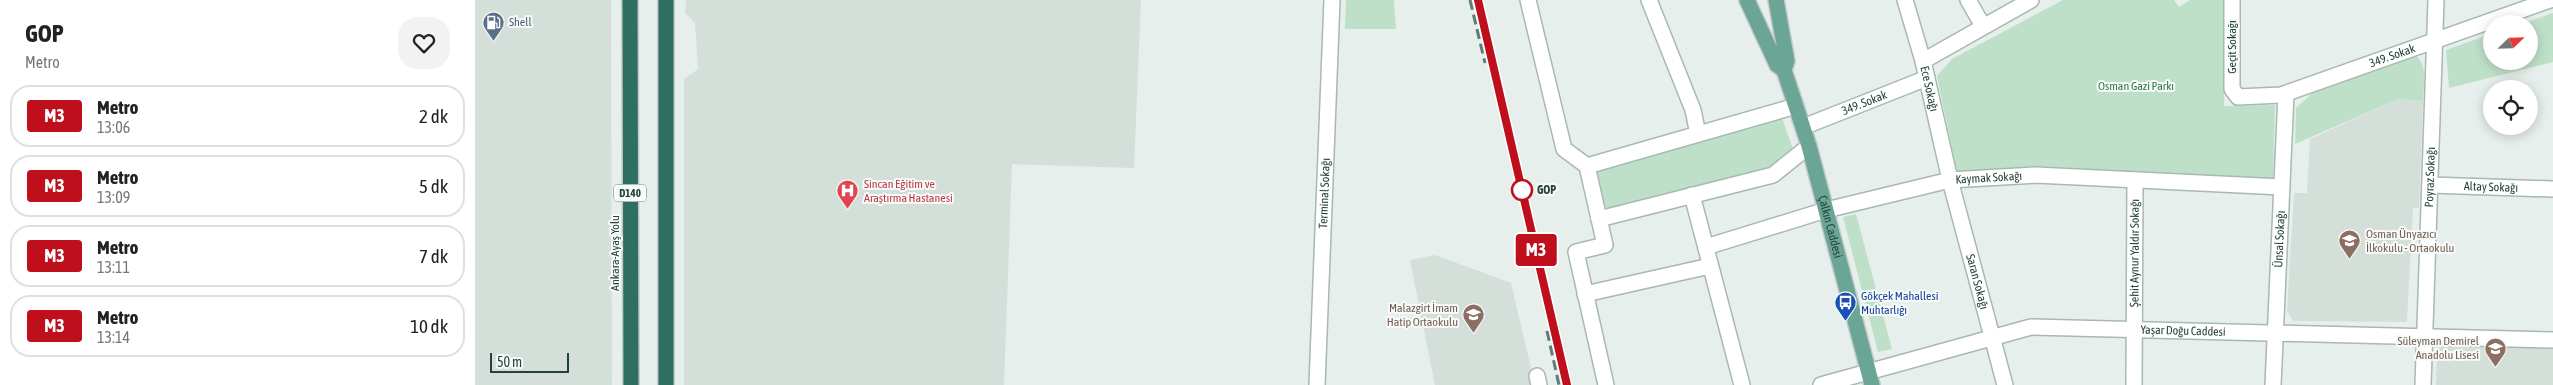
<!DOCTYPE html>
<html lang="tr">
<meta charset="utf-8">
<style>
:root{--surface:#fff;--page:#f2f2f2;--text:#222;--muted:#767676;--line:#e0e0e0}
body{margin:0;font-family:"Asap Condensed",sans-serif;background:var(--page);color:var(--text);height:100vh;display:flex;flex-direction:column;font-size:19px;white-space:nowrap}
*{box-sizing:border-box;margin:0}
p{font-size:16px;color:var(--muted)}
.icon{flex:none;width:28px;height:28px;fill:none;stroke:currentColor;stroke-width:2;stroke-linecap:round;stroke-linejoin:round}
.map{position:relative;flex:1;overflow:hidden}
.sheet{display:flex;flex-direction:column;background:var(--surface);width:475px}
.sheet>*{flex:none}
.badge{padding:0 10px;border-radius:4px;font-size:18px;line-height:32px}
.needle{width:32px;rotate:67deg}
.controls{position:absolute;left:2008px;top:15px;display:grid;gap:10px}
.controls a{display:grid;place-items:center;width:55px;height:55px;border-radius:50%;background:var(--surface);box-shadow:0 2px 12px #0003;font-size:25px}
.scale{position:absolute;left:15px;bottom:12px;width:79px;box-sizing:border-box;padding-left:5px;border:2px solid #24423a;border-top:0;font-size:14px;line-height:18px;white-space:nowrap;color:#24423a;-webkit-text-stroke:4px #f7fbf9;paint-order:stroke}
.map>.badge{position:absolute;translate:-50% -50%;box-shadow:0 0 0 2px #fff}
.round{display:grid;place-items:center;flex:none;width:52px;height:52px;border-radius:20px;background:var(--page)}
.summary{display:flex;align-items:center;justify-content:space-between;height:85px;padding:0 25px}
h1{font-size:24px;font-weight:700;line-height:38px}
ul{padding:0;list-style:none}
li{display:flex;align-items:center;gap:15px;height:62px;margin:0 10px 8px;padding:0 15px;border:2px solid var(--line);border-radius:20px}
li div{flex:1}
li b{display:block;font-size:19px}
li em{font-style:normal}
li .badge{min-width:55px;font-weight:700;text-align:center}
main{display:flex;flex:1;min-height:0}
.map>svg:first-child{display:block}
.built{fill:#d4dfda}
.green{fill:#bfe0c8}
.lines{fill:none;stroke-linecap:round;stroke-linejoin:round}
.minor-casing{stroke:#a8b8b2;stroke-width:18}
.major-casing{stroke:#c2cac8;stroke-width:18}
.highway-casing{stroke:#c2cac8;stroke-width:18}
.minor{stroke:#fff;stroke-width:15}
.major{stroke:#6aa596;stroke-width:15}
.highway{stroke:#2f6f62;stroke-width:15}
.rail{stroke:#5f7d75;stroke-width:3;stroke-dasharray:10 5;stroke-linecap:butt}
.line-casing{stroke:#fff;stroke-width:11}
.line{stroke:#bf0e1c;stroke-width:8}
.stop-dot{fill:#fff;stroke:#bf0e1c;stroke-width:2.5}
.labels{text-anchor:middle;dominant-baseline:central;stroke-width:4;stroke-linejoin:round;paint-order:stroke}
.shield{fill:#f7fbf9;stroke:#637a73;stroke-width:1}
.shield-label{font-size:11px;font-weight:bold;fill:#24423a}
.service-label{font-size:12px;fill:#4e5e75;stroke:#f7fbf9;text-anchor:start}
.street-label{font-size:12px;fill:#24423a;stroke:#f7fbf9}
.park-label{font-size:12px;fill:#2d7a4b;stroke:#f7fbf9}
.health-label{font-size:12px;fill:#be3a42;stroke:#f7fbf9;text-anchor:start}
.stop-label{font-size:12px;font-weight:bold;fill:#24423a;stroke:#f7fbf9;text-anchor:start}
.education-label{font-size:12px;fill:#785e54;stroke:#f7fbf9;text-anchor:end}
.transit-label{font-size:12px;fill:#164399;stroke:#f7fbf9;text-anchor:start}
</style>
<main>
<section class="sheet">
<div class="summary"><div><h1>GOP</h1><p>Metro</p></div><a class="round"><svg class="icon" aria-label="heart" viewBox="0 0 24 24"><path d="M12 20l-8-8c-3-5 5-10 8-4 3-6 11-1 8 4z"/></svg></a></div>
<ul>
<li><span class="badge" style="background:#bf0e1c;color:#fff">M3</span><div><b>Metro</b><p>13:06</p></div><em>2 dk</em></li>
<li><span class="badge" style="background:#bf0e1c;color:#fff">M3</span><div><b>Metro</b><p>13:09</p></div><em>5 dk</em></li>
<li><span class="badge" style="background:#bf0e1c;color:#fff">M3</span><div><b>Metro</b><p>13:11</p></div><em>7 dk</em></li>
<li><span class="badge" style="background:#bf0e1c;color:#fff">M3</span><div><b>Metro</b><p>13:14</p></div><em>10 dk</em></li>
</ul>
</section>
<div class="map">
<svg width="2078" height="385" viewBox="0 0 2078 385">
<rect width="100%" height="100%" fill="#e6efeb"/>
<path class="built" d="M0 0H136L137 385H0Z
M211 0H666L659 168 537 164 529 385H209V79L223 69 220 23 210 13Z
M1923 99 1948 101 1944 208H1938L1932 322 1818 321 1812 311 1819 193H1832L1835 139Z
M960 255 1036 283 1060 385H960L935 260Z
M1962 343 2078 349V385H1961Z"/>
<path class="green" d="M871 0H919L921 29H870Z
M1588 0H1699L1704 7 1715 0H1751L1749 106 1800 105 1798 180 1562 166 1482 172 1462 76 1477 59Z
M2078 13V62L1974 88 1971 50 2016 34V61H2054V24H2046Z
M1936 53C1955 62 1948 82 1948 101L1923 99 1820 144 1821 108 1842 89Z
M1306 115 1319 152 1295 169 1134 209 1125 204 1117 169Z
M1381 214 1417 349 1403 352 1368 217Z"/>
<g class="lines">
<defs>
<g id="minor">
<path d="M1053 0 1089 149 1112 166 1130 245 1101 252 1131 385"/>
<path d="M1174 0 1218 110 1223 134"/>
<path id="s1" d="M1430 0 1448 61 1475 180 1530 385"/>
<path d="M1493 0 1508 26"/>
<path id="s2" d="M1757 0V89L1763 97 1806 95 2075 0"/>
<path d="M1448 61 1556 0"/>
<path id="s3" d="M1328 127 1452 78"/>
<path d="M1112 166 1321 106"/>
<path id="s4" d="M1955 185 2078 189"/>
<path d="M1217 195 1267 385"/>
<path d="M1124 219 1298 175 1334 146"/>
<path id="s5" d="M1231 247 1351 210 1475 180 1561 175 1807 187"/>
<path d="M1110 294 1235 266"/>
<path d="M1062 376 1064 385"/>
<path id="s6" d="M842 385 857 0"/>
<path id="s7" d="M1346 385 1556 327 2078 340"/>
<path id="s8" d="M1659 385 1660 180"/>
<path id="s9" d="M1798 385 1811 94"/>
<path id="s10" d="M1948 385 1961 0"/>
</g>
<g id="major">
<path d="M1272 0 1302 65 1309 70"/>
<path id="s11" d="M1301 0 1312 61 1309 70 1334 146 1397 385"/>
</g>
<path id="highway" d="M155 0 156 385
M191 0V385"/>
</defs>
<use href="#minor" class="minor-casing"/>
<use href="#major" class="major-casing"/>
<use href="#highway" class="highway-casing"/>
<use href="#minor" class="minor"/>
<use href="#major" class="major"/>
<use href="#highway" class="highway"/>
<path class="rail" d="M995 0 1010 63
M1003 0 1092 385
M1072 331 1084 385"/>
</g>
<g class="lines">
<defs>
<path id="line" d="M1003 0 1092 385"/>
</defs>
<use href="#line" class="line-casing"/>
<use href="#line" class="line"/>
</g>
<defs>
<symbol id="fuel-pin" viewBox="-11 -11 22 30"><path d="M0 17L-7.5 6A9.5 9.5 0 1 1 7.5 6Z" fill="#5c6f8a" stroke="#f7fbf9"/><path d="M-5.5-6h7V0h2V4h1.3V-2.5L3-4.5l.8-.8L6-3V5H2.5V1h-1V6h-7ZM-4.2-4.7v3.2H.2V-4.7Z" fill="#fff"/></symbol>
<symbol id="hospital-pin" viewBox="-11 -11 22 30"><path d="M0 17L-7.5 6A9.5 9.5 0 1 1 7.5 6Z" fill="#e0444e" stroke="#f7fbf9"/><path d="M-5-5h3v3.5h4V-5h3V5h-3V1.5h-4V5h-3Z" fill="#fff"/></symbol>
<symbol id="school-pin" viewBox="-11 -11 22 30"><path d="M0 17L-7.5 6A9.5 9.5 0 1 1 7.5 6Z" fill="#8d6e63" stroke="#f7fbf9"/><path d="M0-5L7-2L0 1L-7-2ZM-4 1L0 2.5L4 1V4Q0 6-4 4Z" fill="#fff"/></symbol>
<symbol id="bus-pin" viewBox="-11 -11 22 30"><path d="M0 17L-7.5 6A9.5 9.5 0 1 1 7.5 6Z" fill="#1a4fb4" stroke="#f7fbf9"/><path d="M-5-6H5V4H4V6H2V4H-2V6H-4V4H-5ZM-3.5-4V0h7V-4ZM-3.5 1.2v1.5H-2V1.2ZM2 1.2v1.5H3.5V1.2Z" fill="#fff"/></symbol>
</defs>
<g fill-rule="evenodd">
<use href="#fuel-pin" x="6" y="10" width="25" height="34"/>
<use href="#hospital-pin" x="360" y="178" width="25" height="34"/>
<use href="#school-pin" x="1862" y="228" width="25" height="34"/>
<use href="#bus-pin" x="1358" y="290" width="25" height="34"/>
<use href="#school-pin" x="986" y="302" width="25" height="34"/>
<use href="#school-pin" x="2008" y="336" width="25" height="34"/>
</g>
<circle class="stop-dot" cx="1047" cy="190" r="10"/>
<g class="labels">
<rect class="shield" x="139" y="184.5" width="32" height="17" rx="4"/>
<g class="shield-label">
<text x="155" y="193">D140</text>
</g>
<g class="service-label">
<text x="34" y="22">Shell</text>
</g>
<g class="street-label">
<text transform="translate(1757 47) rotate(-90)">Geçit Sokağı</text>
<text stroke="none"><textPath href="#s2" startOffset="260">349. Sokak</textPath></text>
<text stroke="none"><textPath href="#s1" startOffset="92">Ece Sokağı</textPath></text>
<text stroke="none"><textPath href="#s3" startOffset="66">349. Sokak</textPath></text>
<text stroke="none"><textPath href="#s5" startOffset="292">Kaymak Sokağı</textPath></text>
<text stroke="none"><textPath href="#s10" startOffset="208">Poyraz Sokağı</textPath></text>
<text stroke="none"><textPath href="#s4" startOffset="61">Altay Sokağı</textPath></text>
<text stroke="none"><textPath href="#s6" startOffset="192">Terminal Sokağı</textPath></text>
<text stroke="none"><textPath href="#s11" startOffset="235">Çalkın Caddesi</textPath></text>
<text stroke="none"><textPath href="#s9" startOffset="146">Ünsal Sokağı</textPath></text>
<text stroke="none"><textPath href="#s8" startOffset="132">Şehit Aynur Yaldır Sokağı</textPath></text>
<text transform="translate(140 253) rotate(-90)">Ankara-Ayaş Yolu</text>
<text stroke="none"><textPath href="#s1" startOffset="291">Saran Sokağı</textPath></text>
<text stroke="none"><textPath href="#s7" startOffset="370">Yaşar Doğu Caddesi</textPath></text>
</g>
<g class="park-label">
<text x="1661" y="86">Osman Gazi Parkı</text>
</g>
<g class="health-label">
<text x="389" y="184">Sincan Eğitim ve<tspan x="389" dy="14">Araştırma Hastanesi</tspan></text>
</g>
<g class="stop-label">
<text x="1062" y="190">GOP</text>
</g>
<g class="education-label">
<text x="1891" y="234" text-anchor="start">Osman Ünyazıcı<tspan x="1891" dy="14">İlkokulu - Ortaokulu</tspan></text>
<text x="983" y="308">Malazgirt İmam<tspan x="983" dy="14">Hatip Ortaokulu</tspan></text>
<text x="2004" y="341">Süleyman Demirel<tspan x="2004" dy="14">Anadolu Lisesi</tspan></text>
</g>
<g class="transit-label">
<text x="1386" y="296">Gökçek Mahallesi<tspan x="1386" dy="14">Muhtarlığı</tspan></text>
</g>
</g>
</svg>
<div class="controls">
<a><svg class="needle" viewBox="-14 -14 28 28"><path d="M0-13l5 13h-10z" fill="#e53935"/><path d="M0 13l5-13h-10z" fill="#767676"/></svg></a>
<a><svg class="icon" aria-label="locate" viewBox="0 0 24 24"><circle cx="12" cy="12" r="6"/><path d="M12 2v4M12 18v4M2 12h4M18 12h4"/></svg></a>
</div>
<div class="scale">50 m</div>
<b class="badge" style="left:1061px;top:250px;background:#bf0e1c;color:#fff">M3</b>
</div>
</main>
